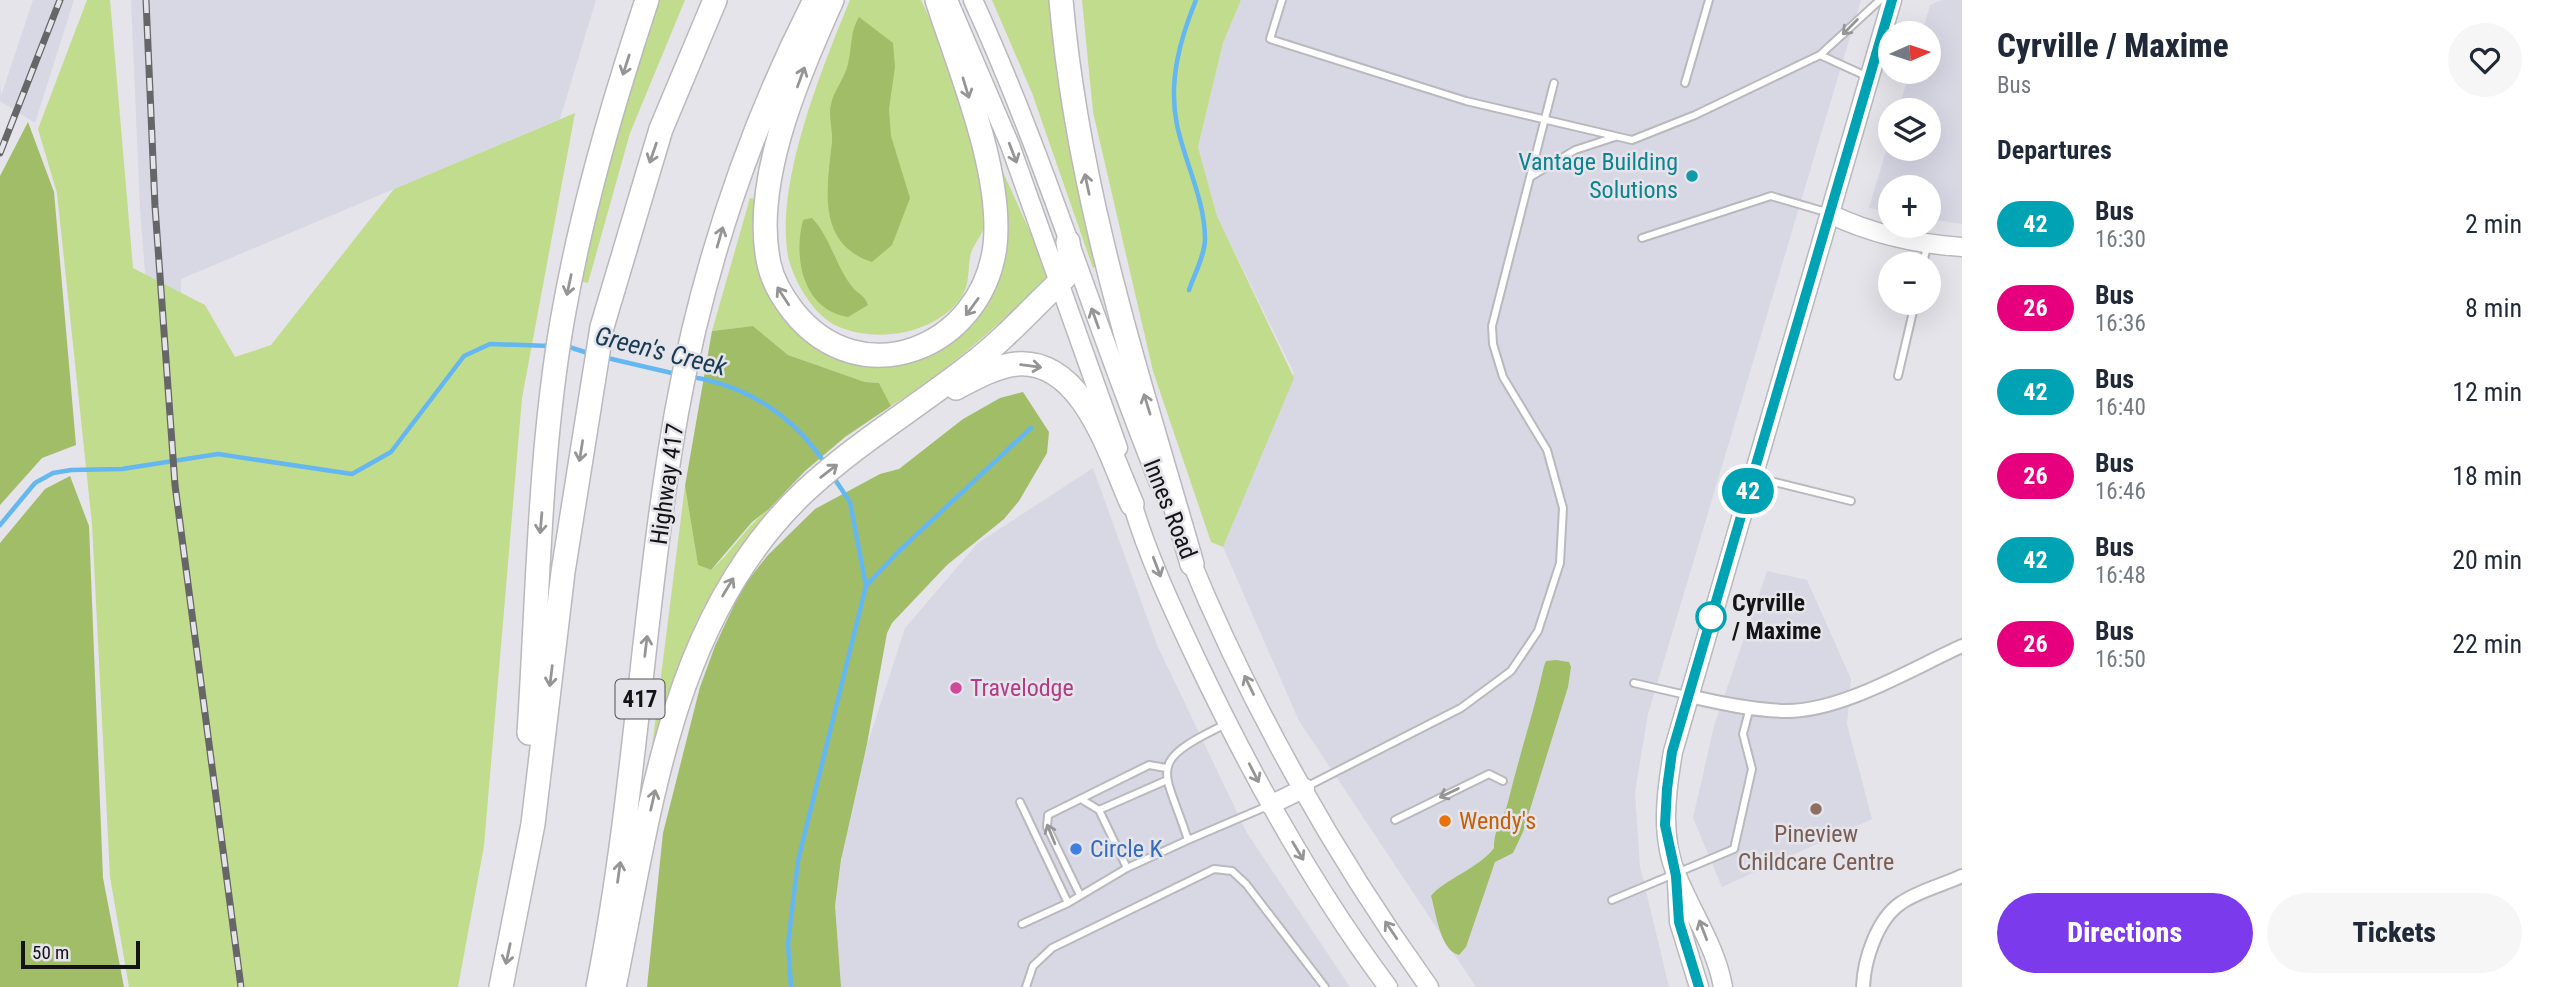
<!DOCTYPE html>
<meta charset="utf-8">
<style>
:root{--surface:#fff;--page:#f6f6f7;--text:#1f2937;--muted:#747a83;--accent:#7c3aed}
body{margin:0;font-family:"Roboto Condensed",sans-serif;background:var(--page);color:var(--text);height:100vh;display:flex;flex-direction:column;font-size:26px;white-space:nowrap}
*{box-sizing:border-box;margin:0}
p{font-size:23px;color:var(--muted)}
.icon{flex:none;width:38px;height:38px;fill:none;stroke:currentColor;stroke-width:2;stroke-linecap:round;stroke-linejoin:round}
.map{position:relative;flex:1;overflow:hidden}
.side{display:flex;flex-direction:column;background:var(--surface);width:595px}
.side>*{flex:none}
.badge{padding:0 14px;border-radius:23px;font-size:24px;line-height:46px}
.needle{width:46px;rotate:87deg}
.fabs{position:absolute;left:1878px;top:21px;display:grid;gap:14px}
.fabs a{display:grid;place-items:center;width:63px;height:63px;border-radius:50%;background:var(--surface);box-shadow:0 7px 28px #0002;font-size:35px}
.scale{position:absolute;left:21px;bottom:18px;width:119px;box-sizing:border-box;padding-left:7px;border:4px solid #141415;border-top:0;font-size:19px;line-height:24px;white-space:nowrap;color:#141415;-webkit-text-stroke:5px #e4e4ea;paint-order:stroke}
.map>.badge{position:absolute;translate:-50% -50%;box-shadow:0 0 0 4px #fff}
h2{padding:0 35px;font-size:26px;line-height:63px}
.round{display:grid;place-items:center;flex:none;width:74px;height:74px;border-radius:37px;background:var(--page)}
.summary{display:flex;align-items:center;justify-content:space-between;height:119px;padding:0 35px}
h1{font-size:33px;font-weight:800;line-height:52px}
.primary-button{display:flex;gap:14px;margin-top:auto;padding:14px 35px}
.primary-button a{flex:1;height:80px;border-radius:42px;background:var(--accent);color:#fff;font-size:28px;font-weight:800;line-height:80px;text-align:center}
.primary-button a+a{background:var(--page);color:var(--text)}
ul{padding:0;list-style:none}
li{display:flex;align-items:center;gap:21px;height:84px;padding:0 35px}
li div{flex:1}
li b{display:block;font-size:26px}
li em{font-style:normal}
li .badge{min-width:77px;font-weight:700;text-align:center}
main{display:flex;flex:1;min-height:0}
.map>svg:first-child{display:block}
.built{fill:#d8d8e5}
.green{fill:#c1dc8c}
.forest{fill:#a1bd67}
.lines{fill:none;stroke-linecap:round;stroke-linejoin:round}
.stream{stroke:#64b7f0;stroke-width:4.5}
.lane-casing{stroke:#b8b8bd;stroke-width:10}
.street-casing{stroke:#b8b8bd;stroke-width:16}
.secondary-casing{stroke:#b8b8bd;stroke-width:21}
.highway-casing{stroke:#b8b8bd;stroke-width:26}
.lane{stroke:#fff;stroke-width:6}
.street{stroke:#fff;stroke-width:12}
.secondary{stroke:#fff;stroke-width:18}
.highway{stroke:#fff;stroke-width:23}
.rail-casing{stroke:#666669;stroke-width:7}
.rail{stroke:#e4e4ea;stroke-width:4.5;stroke-dasharray:13;stroke-linecap:butt}
.oneway{stroke:#959596}
.line-casing{stroke:#fff;stroke-width:16}
.line{stroke:#00a3b4;stroke-width:10}
.culture-dot{fill:#0f9aa8;stroke:#e4e4ea;stroke-width:2.5}
.stop-dot{fill:#fff;stroke:#00a3b4;stroke-width:3.5}
.hotel-dot{fill:#d1479c;stroke:#e4e4ea;stroke-width:2.5}
.education-dot{fill:#8d6e63;stroke:#e4e4ea;stroke-width:2.5}
.food-dot{fill:#e8710a;stroke:#e4e4ea;stroke-width:2.5}
.shop-dot{fill:#3f7fe0;stroke:#e4e4ea;stroke-width:2.5}
.labels{text-anchor:middle;dominant-baseline:central;stroke-width:5;stroke-linejoin:round;paint-order:stroke}
.shield{fill:#e4e4ea;stroke:#525255;stroke-width:2}
.shield-label{font-size:23px;font-weight:bold;fill:#141415}
.culture-label{font-size:24px;fill:#0d838f;stroke:#e4e4ea;text-anchor:end}
.street-label{font-size:24px;fill:#141415;stroke:#e4e4ea}
.stop-label{font-size:24px;font-weight:bold;fill:#141415;stroke:#e4e4ea;text-anchor:start}
.hotel-label{font-size:24px;fill:#b23c85;stroke:#e4e4ea;text-anchor:start}
.food-label{font-size:24px;fill:#c56008;stroke:#e4e4ea;text-anchor:start}
.education-label{font-size:24px;fill:#785e54;stroke:#e4e4ea}
.shop-label{font-size:24px;fill:#366cbe;stroke:#e4e4ea;text-anchor:start}
.water-label{font-size:26px;font-style:italic;fill:#183c53;stroke:#e4e4ea}
</style>
<main>
<div class="map">
<svg width="1962" height="987" viewBox="0 0 1962 987">
<rect width="100%" height="100%" fill="#e4e4ea"/>
<path class="built" d="M33 0H74L35 123 0 101V78L1 96Z
M131 0H596L560 119 181 279V411L156 412 140 209Z
M1241 0H1861L1648 714 1635 792 1640 866 1669 987H1476L1299 721 1223 547 1294 373 1217 216 1198 147 1223 43Z
M1942 0H1962V224L1929 219 1928 187H1890V212L1869 208 1890 138V149H1928V110H1898L1910 72H1928V33H1922L1930 5Z
M1093 468 1157 645 1247 833 1350 987H838L827 959 851 795 905 628 978 543Z
M1767 571 1807 580 1851 679 1847 724 1872 819 1722 887 1693 818 1714 726Z"/>
<path class="green" d="M87 0H110L133 268 205 305 235 357 271 345 394 189 575 113 522 398 484 846 458 987H129L110 877 92 524 57 193 38 129Z
M656 0H685L630 133 588 283 579 281 599 190Z
M850 0H921C949 57 985 161 984 224 984 234 974 243 971 253 967 268 971 285 960 299 934 334 878 343 839 327 814 317 793 280 788 256 775 183 822 68 850 0Z
M992 0H1054L1100 265 1093 268 1032 93Z
M1082 0H1241L1223 43 1198 147 1217 216 1294 378 1223 547 1211 542 1153 371 1093 112Z
M1001 168 1037 247 1047 278C998 325 949 370 891 406L879 383 865 382 788 355 753 326 712 331 750 198 759 200C763 221 774 303 783 315 792 329 805 338 819 346 882 381 958 360 992 295 1013 255 1004 212 998 169Z
M685 486 698 565 711 570C733 551 746 526 770 508 743 544 716 580 697 621 676 666 664 716 650 763Z"/>
<path class="forest" d="M859 17 893 43 895 67 889 109 891 136 910 198 892 245 872 262C816 244 827 188 832 142 833 130 828 116 831 104 834 90 845 78 848 64 852 48 850 31 859 17Z
M28 122 54 192 76 445 42 458 0 505V176Z
M812 218C831 238 836 268 854 289 860 295 865 296 868 305L848 317C803 310 793 258 803 220Z
M753 326 788 355 865 382 879 383 891 406 845 437 805 471 770 508 752 522 711 570 698 565 685 486 712 331Z
M1023 392 1049 432 1047 453 1019 501 1004 519 947 565 892 623 887 633 867 744 841 860 835 906 841 987H647L663 833 700 687 715 646 742 588 768 555 815 509 880 474 899 469 963 419 1000 398Z
M70 476 89 526 103 878 124 987H0V543L45 489Z
M1556 660 1569 662 1571 667 1568 687 1523 832 1513 853 1495 862 1466 947 1459 955C1440 951 1436 912 1431 896 1442 881 1482 866 1494 848 1494 827 1503 821 1508 802 1519 756 1534 712 1544 666L1546 661Z"/>
<g class="lines">
<path class="stream" d="M1189 290C1194 275 1205 255 1205 239 1205 200 1185 163 1177 125 1168 82 1180 39 1196 0
M566 346 591 354
M603 357 676 374
M692 377C748 386 795 417 826 465
M0 525 35 483 53 473 71 470 122 469 218 454 352 474 391 452 464 356 490 344 550 346
M866 586 899 551 1031 428
M791 987 788 944 798 861 866 586 850 502 832 475"/>
<defs>
<path id="lane" d="M1282 0 1270 39 1466 101 1632 140 1695 115 1820 55 1880 0
M1820 55 1866 76
M1685 83 1709 0
M1532 176 1575 150 1615 137
M1642 238 1771 196 1826 212
M1923 264 1927 246
M1898 376 1915 303
M1754 477 1851 501
M1634 683 1686 695
M1226 724C1143 764 1165 767 1188 840L1270 805
M1165 781 1099 810 1127 868 1188 840
M1306 787 1461 708 1511 671 1538 631 1560 563 1563 508 1547 450 1503 377 1493 344 1492 326 1554 83
M1081 799 1099 810
M1020 802 1068 903 1127 868
M1395 820 1489 774 1503 781
M1080 895 1047 827 1048 815 1149 765 1166 768
M1612 900 1734 849 1752 769 1743 734 1750 707
M1022 924 1068 903
M1026 987 1033 966 1052 948 1214 869 1232 871 1246 884 1325 987"/>
<path id="street" d="M1689 696C1720 703 1752 710 1785 711 1841 712 1911 669 1962 646
M1863 987C1864 960 1877 919 1901 903 1918 891 1943 885 1962 876"/>
<path id="secondary" d="M948 0 1010 145 1118 448
M973 0C1045 157 1094 323 1159 483
M1830 214C1872 234 1916 244 1962 247
M1129 492C1145 551 1173 610 1199 665 1253 778 1313 887 1388 987
M1188 554C1249 704 1335 856 1429 987
M1270 805 1305 788
M1677 882 1679 922 1699 987
M1723 987C1716 947 1692 913 1677 876 1660 837 1666 793 1673 752L1892 0"/>
<path id="highway" d="M832 0C799 73 751 183 769 264 773 282 782 297 793 311 861 397 982 348 995 246 1003 172 960 71 937 0
M1061 0C1078 197 1138 375 1192 564
M956 388C975 378 996 366 1017 364 1083 359 1110 455 1132 504
M529 733C538 596 539 457 562 322 581 212 612 106 647 0
M501 987 533 824 563 572 602 327 661 129 715 0
M598 987C636 796 643 601 677 410 703 268 749 129 815 0
M614 987C650 815 669 620 804 492 854 445 914 409 968 367 1003 341 1033 307 1065 277L1071 263 1068 242"/>
</defs>
<use href="#lane" class="lane-casing"/>
<use href="#street" class="street-casing"/>
<use href="#secondary" class="secondary-casing"/>
<use href="#highway" class="highway-casing"/>
<use href="#lane" class="lane"/>
<use href="#street" class="street"/>
<use href="#secondary" class="secondary"/>
<use href="#highway" class="highway"/>
<defs>
<path id="rail" d="M146 0 155 206 175 485 241 987
M0 153 60 0"/>
</defs>
<use href="#rail" class="rail-casing"/>
<use href="#rail" class="rail"/>
</g>
<defs><path id="oneway-shaft" d="M-6 0H5M1.5-3L5.5 0L1.5 3" fill="none" stroke-width="1.6" stroke-linecap="round" stroke-linejoin="round" transform="scale(1.75)"/></defs>
<g class="oneway">
<use href="#oneway-shaft" transform="translate(1850 27) rotate(135)"/>
<use href="#oneway-shaft" transform="translate(626 65) rotate(108)"/>
<use href="#oneway-shaft" transform="translate(801 77) rotate(-70)"/>
<use href="#oneway-shaft" transform="translate(966 88) rotate(73)"/>
<use href="#oneway-shaft" transform="translate(653 153) rotate(109)"/>
<use href="#oneway-shaft" transform="translate(1013 153) rotate(69)"/>
<use href="#oneway-shaft" transform="translate(1087 184) rotate(-102)"/>
<use href="#oneway-shaft" transform="translate(720 237) rotate(-74)"/>
<use href="#oneway-shaft" transform="translate(569 285) rotate(102)"/>
<use href="#oneway-shaft" transform="translate(783 296) rotate(-123)"/>
<use href="#oneway-shaft" transform="translate(972 307) rotate(126)"/>
<use href="#oneway-shaft" transform="translate(1095 318) rotate(-110)"/>
<use href="#oneway-shaft" transform="translate(1031 366) rotate(7)"/>
<use href="#oneway-shaft" transform="translate(1147 404) rotate(-107)"/>
<use href="#oneway-shaft" transform="translate(581 451) rotate(99)"/>
<use href="#oneway-shaft" transform="translate(829 471) rotate(-38)"/>
<use href="#oneway-shaft" transform="translate(541 523) rotate(95)"/>
<use href="#oneway-shaft" transform="translate(1157 567) rotate(69)"/>
<use href="#oneway-shaft" transform="translate(728 587) rotate(-59)"/>
<use href="#oneway-shaft" transform="translate(646 646) rotate(-83)"/>
<use href="#oneway-shaft" transform="translate(551 676) rotate(97)"/>
<use href="#oneway-shaft" transform="translate(1249 685) rotate(-116)"/>
<use href="#oneway-shaft" transform="translate(1254 773) rotate(63)"/>
<use href="#oneway-shaft" transform="translate(1449 793) rotate(154)"/>
<use href="#oneway-shaft" transform="translate(653 800) rotate(-77)"/>
<use href="#oneway-shaft" transform="translate(1051 834) rotate(-112)"/>
<use href="#oneway-shaft" transform="translate(1298 851) rotate(59)"/>
<use href="#oneway-shaft" transform="translate(619 872) rotate(-82)"/>
<use href="#oneway-shaft" transform="translate(1391 930) rotate(-124)"/>
<use href="#oneway-shaft" transform="translate(1703 930) rotate(-111)"/>
<use href="#oneway-shaft" transform="translate(508 954) rotate(102)"/>
</g>
<g class="lines">
<defs>
<path id="line" d="M1699 987 1679 922 1676 876 1665 825 1667 789 1672 752 1892 0"/>
</defs>
<use href="#line" class="line-casing"/>
<use href="#line" class="line"/>
</g>
<circle class="culture-dot" cx="1692" cy="176" r="7"/>
<circle class="stop-dot" cx="1711" cy="617" r="14"/>
<circle class="hotel-dot" cx="956" cy="688" r="7"/>
<circle class="education-dot" cx="1816" cy="809" r="7"/>
<circle class="food-dot" cx="1445" cy="821" r="7"/>
<circle class="shop-dot" cx="1076" cy="849" r="7"/>
<g class="labels">
<rect class="shield" x="615.5" y="679.5" width="49" height="39" rx="5"/>
<g class="shield-label">
<text x="640" y="699">417</text>
</g>
<g class="culture-label">
<text x="1678" y="162">Vantage Building<tspan x="1678" dy="28">Solutions</tspan></text>
</g>
<g class="street-label">
<text transform="translate(667 484) rotate(-82)">Highway 417</text>
<text transform="translate(1170 509) rotate(68)">Innes Road</text>
</g>
<g class="stop-label">
<text x="1732" y="603">Cyrville<tspan x="1732" dy="28">/ Maxime</tspan></text>
</g>
<g class="hotel-label">
<text x="970" y="688">Travelodge</text>
</g>
<g class="food-label">
<text x="1459" y="821">Wendy's</text>
</g>
<g class="education-label">
<text x="1816" y="834">Pineview<tspan x="1816" dy="28">Childcare Centre</tspan></text>
</g>
<g class="shop-label">
<text x="1090" y="849">Circle K</text>
</g>
<g class="water-label">
<text transform="translate(661 351) rotate(14)">Green's Creek</text>
</g>
</g>
</svg>
<div class="fabs">
<a><svg class="needle" viewBox="-14 -14 28 28"><path d="M0-13l5 13h-10z" fill="#e53935"/><path d="M0 13l5-13h-10z" fill="#747a83"/></svg></a>
<a><svg class="icon" aria-label="layers" viewBox="0 0 24 24"><path d="M12 4l9 5-9 5-9-5zM3 14l9 5 9-5"/></svg></a>
<a>+</a>
<a>−</a>
</div>
<div class="scale">50 m</div>
<b class="badge" style="left:1748px;top:491px;background:#00a3b4;color:#fff">42</b>
</div>
<section class="side">
<div class="summary"><div><h1>Cyrville / Maxime</h1><p>Bus</p></div><a class="round"><svg class="icon" aria-label="heart" viewBox="0 0 24 24"><path d="M12 20l-8-8c-3-5 5-10 8-4 3-6 11-1 8 4z"/></svg></a></div>
<h2>Departures</h2>
<ul>
<li><span class="badge" style="background:#00a3b4;color:#fff">42</span><div><b>Bus</b><p>16:30</p></div><em>2 min</em></li>
<li><span class="badge" style="background:#e6007e;color:#fff">26</span><div><b>Bus</b><p>16:36</p></div><em>8 min</em></li>
<li><span class="badge" style="background:#00a3b4;color:#fff">42</span><div><b>Bus</b><p>16:40</p></div><em>12 min</em></li>
<li><span class="badge" style="background:#e6007e;color:#fff">26</span><div><b>Bus</b><p>16:46</p></div><em>18 min</em></li>
<li><span class="badge" style="background:#00a3b4;color:#fff">42</span><div><b>Bus</b><p>16:48</p></div><em>20 min</em></li>
<li><span class="badge" style="background:#e6007e;color:#fff">26</span><div><b>Bus</b><p>16:50</p></div><em>22 min</em></li>
</ul>
<div class="primary-button"><a>Directions</a><a>Tickets</a></div>
</section>
</main>
